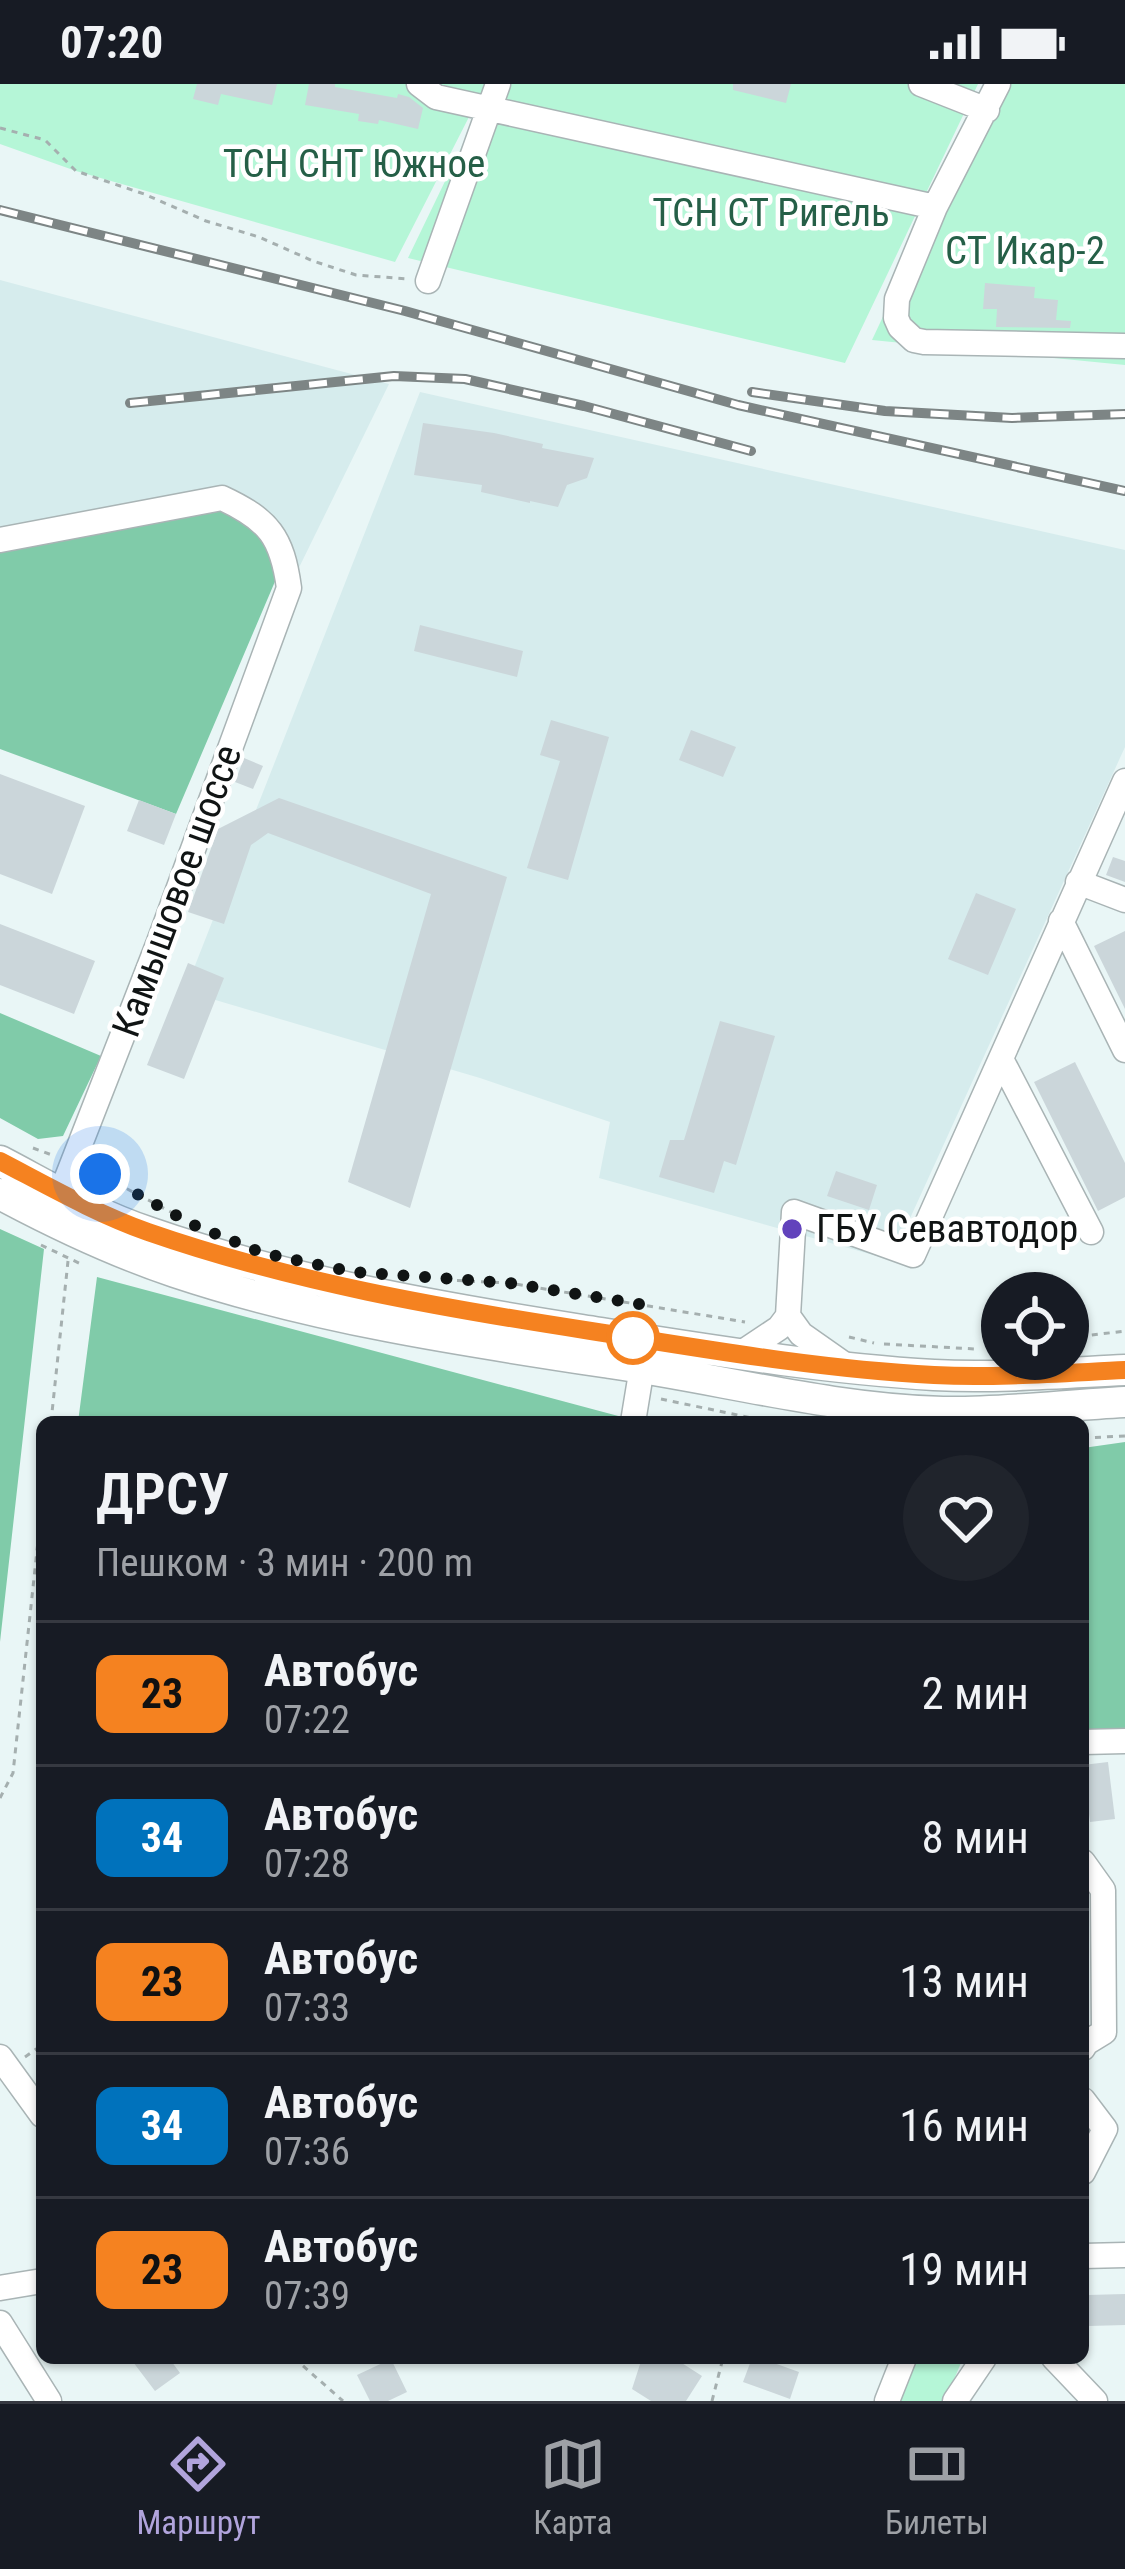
<!DOCTYPE html>
<html lang="ru">
<meta charset="utf-8">
<style>
:root{--surface:#171b24;--page:#20242c;--text:#f1f3f6;--muted:#9ea1a6;--line:#363941;--accent:#b1a4dc}
body{margin:0;font-family:"Roboto Condensed",sans-serif;background:var(--page);color:var(--text);height:100vh;display:flex;flex-direction:column;font-size:45px;white-space:nowrap}
*{box-sizing:border-box;margin:0}
p{font-size:39px;color:var(--muted)}
.icon{flex:none;width:66px;height:66px;fill:none;stroke:currentColor;stroke-width:2;stroke-linecap:round;stroke-linejoin:round}
.map{position:relative;flex:1;overflow:hidden}
.side{position:absolute;left:36px;top:1332px;width:1053px;height:948px;display:flex;flex-direction:column;background:var(--surface);border-radius:18px;box-shadow:0 3px 9px #0004}
.side>*{flex:none}
.badge{padding:0 24px;border-radius:18px;font-size:42px;line-height:78px}
.fabs{position:absolute;left:981px;top:1188px;display:grid;gap:24px}
.fabs a{display:grid;place-items:center;width:108px;height:108px;border-radius:50%;background:var(--surface);box-shadow:0 3px 9px #0004;font-size:60px}
.you{position:absolute;width:60px;height:60px;margin:-30px;border:9px solid #fff;border-radius:50%;background:#1a73e8;box-shadow:0 0 0 18px #1a73e833}
.map>.badge{position:absolute;translate:-50% -50%;box-shadow:0 0 0 6px #fff}
.round{display:grid;place-items:center;flex:none;width:126px;height:126px;border-radius:63px;background:var(--page)}
.overview{display:flex;align-items:center;justify-content:space-between;height:204px;padding:0 60px}
h1{font-size:57px;font-weight:600;line-height:90px}
ul{padding:0;list-style:none}
li{display:flex;align-items:center;gap:36px;height:144px;padding:0 60px;border-top:3px solid var(--line)}
li div{flex:1}
li b{display:block;font-size:45px}
li em{font-style:normal}
li .badge{min-width:132px;font-weight:700;text-align:center}
.status{display:flex;justify-content:space-between;align-items:center;height:84px;padding:0 60px;background:var(--surface);direction:ltr}
.status svg{height:33px;fill:currentColor}
.menu{display:flex;justify-content:space-around;align-items:center;height:168px;border-top:3px solid var(--line);background:var(--surface);font-size:33px;color:var(--muted)}
.menu a{display:grid;justify-items:center;gap:6px}
.menu .current{color:var(--accent)}
.map>svg:first-child{display:block}
.built{fill:#d6eced}
.green{fill:#b5f6d7}
.forest{fill:#80cba9}
.building{fill:#cbd6da}
.lines{fill:none;stroke-linecap:round;stroke-linejoin:round}
.minor-casing{stroke:#a9b4b5;stroke-width:27}
.major-casing{stroke:#a9b4b5;stroke-width:33}
.path{stroke:#a5afaf;stroke-width:3;stroke-dasharray:6 6;stroke-linecap:butt}
.minor{stroke:#fff;stroke-width:24}
.major{stroke:#fff;stroke-width:30}
.rail-casing{stroke:#7d8585;stroke-width:10}
.rail{stroke:#fff;stroke-width:6;stroke-dasharray:18;stroke-linecap:butt}
.line-casing{stroke:#fff;stroke-width:27}
.line{stroke:#f58220;stroke-width:18}
.walk{stroke:#101414;stroke-width:12;stroke-dasharray:0 21.6}
.poi-dot{fill:#6243bc;stroke:#fff;stroke-width:4.5}
.stop-dot{fill:#fff;stroke:#f58220;stroke-width:6}
.labels{text-anchor:middle;dominant-baseline:central;stroke-width:9;stroke-linejoin:round;paint-order:stroke}
.park-label{font-size:39px;fill:#255f47;stroke:#fff}
.street-label{font-size:39px;fill:#101414;stroke:#fff}
.poi-label{font-size:39px;fill:#101414;stroke:#fff;text-anchor:start}
</style>
<div class="status"><b>07:20</b><svg viewBox="0 0 49 12"><path d="M0 12V9h3v3zM5 12V6h3v6zM10 12V3h3v9zM15 12V0h3v12zM26 1h20v11H26zM47 4h2v5h-2z"/></svg></div>
<div class="map">
<svg width="1125" height="2317" viewBox="0 0 1125 2317">
<rect width="100%" height="100%" fill="#e9f6f6"/>
<path class="built" d="M0 196 389 300 289 504 285 474 0 456Z
M420 308 1125 466V663L891 1176 599 1094 610 1038 480 994 185 907Z"/>
<path class="green" d="M0 0H429L470 31 395 178 76 87 0 60Z
M437 0H978L845 279 408 174 477 31Z
M992 0H1125V281L872 256Z
M913 2274H963L945 2317H899Z"/>
<path class="forest" d="M222 414 285 474 176 730 0 665V456Z
M0 929 101 972 63 1052 38 1055 0 1034Z
M0 1145 44 1165 0 1558Z
M97 1193 622 1333 621 1338H78Z
M1125 1358V1648L1083 1653V1364Z"/>
<path class="building" d="M197 0H277L272 21 221 10 218 21 193 15Z
M309 0H335V3L397 14 398 10 409 13 423 24 418 45 379 36 378 40 358 37 359 30 305 21Z
M733 0H791L786 19 733 6Z
M985 199 1035 203 1034 214 1058 216 1056 236 1071 237 1070 244 996 243 997 225H983Z
M423 339 494 349 543 360 542 364 594 374 587 394 567 401 558 423 530 417V419L481 408 482 401 414 391Z
M420 541 523 567 517 593 414 567Z
M551 636 609 653 568 796 527 784 560 677 540 671Z
M691 646 736 663 723 693 679 676Z
M244 674 263 682 253 705 235 698Z
M0 690 85 722 52 810 0 790Z
M279 714 507 793 410 1124 348 1098 431 810 268 749 251 761 224 840 188 828 218 745Z
M139 716 176 730 164 761 127 747Z
M1113 773 1125 777V798L1106 791Z
M976 809 1016 825 988 891 948 875Z
M0 840 95 877 74 930 0 901Z
M1125 847V925L1094 862Z
M188 879 224 894 184 995 147 981Z
M720 937 775 952 736 1081 724 1077 714 1109 659 1093 670 1056H684Z
M1075 978 1125 1079V1113L1098 1127 1034 998Z
M836 1087 877 1101 869 1126 827 1112Z
M1108 1678 1115 1735 1090 1738 1083 1681Z
M1125 2210V2241L1089 2242 1088 2211Z
M130 2274H169L180 2289 155 2307Z
M642 2274H674L702 2292 686 2317H651L632 2305Z
M752 2274H760L799 2288 790 2315 743 2298Z
M391 2275 407 2308 388 2317H370L357 2291Z"/>
<g class="lines">
<defs>
<path id="minor" d="M419 0 436 13 935 123
M921 0 987 26
M998 0 935 123 897 215 896 234 900 243 914 256 924 258 1125 262
M428 197 498 0
M0 456 222 414C269 436 282 453 289 504L159 858 61 1109
M1078 798 1125 816
M1061 837 1125 966
M1001 975 1091 1148
M788 1232 801 1250 848 1283
M740 1270 779 1244 788 1232 794 1128 913 1171 1125 697
M633 1338 642 1283
M1083 1658 1125 1657
M1083 1778 1103 1806 1104 1948 1086 1959 1083 1964
M0 1973 42 2031
M1083 2016 1105 2045 1083 2088
M1083 2172 1125 2171
M0 2204 42 2197
M0 2239 49 2317
M1054 2274 1095 2317
M887 2317 904 2274
M955 2317 984 2274"/>
<path id="major" d="M0 1077C48 1102 96 1131 148 1148 289 1197 435 1223 582 1246 699 1264 816 1284 934 1291 997 1294 1062 1289 1125 1286
M0 1110C56 1140 115 1168 175 1188 316 1235 464 1257 610 1279 721 1295 831 1325 943 1328 1003 1329 1065 1321 1125 1318"/>
</defs>
<use href="#minor" class="minor-casing"/>
<use href="#major" class="major-casing"/>
<path class="path" d="M0 44 45 56 76 87 144 110 206 137 259 153 313 177 356 191 409 195
M33 1064 52 1071
M95 1088 171 1128
M41 1161 81 1180
M445 1196 509 1199 745 1238
M849 1253 874 1259
M1068 1254 1125 1247
M884 1260 976 1265
M661 1315 771 1338
M51 1338 68 1177
M1083 1354 1125 1352
M0 1714 13 1689 42 1420
M25 1973 42 1961
M294 2274 343 2317
M712 2317 723 2274"/>
<use href="#minor" class="minor"/>
<use href="#major" class="major"/>
<defs>
<path id="rail" d="M0 126 405 227 738 321 1125 407
M752 308 885 327 1012 334 1125 330
M130 319 394 292 465 295 584 322 751 367"/>
</defs>
<use href="#rail" class="rail-casing"/>
<use href="#rail" class="rail"/>
</g>
<g class="lines">
<defs>
<path id="line" d="M0 1077C48 1102 97 1130 148 1148 292 1198 441 1224 591 1247 705 1265 819 1285 934 1291 997 1294 1062 1289 1125 1286"/>
</defs>
<use href="#line" class="line-casing"/>
<use href="#line" class="line"/>
<path class="walk" d="M100 1090 194 1141 262 1169 353 1188 509 1199 639 1220 633 1254"/>
</g>
<circle class="poi-dot" cx="792" cy="1145" r="12"/>
<circle class="stop-dot" cx="633" cy="1254" r="24"/>
<g class="labels">
<g class="park-label">
<text x="354" y="80">ТСН СНТ Южное</text>
<text x="771" y="129">ТСН СТ Ригель</text>
<text x="1025" y="167">СТ Икар-2</text>
</g>
<g class="street-label">
<text transform="translate(177 807) rotate(-70)">Камышовое шоссе</text>
</g>
<g class="poi-label">
<text x="816" y="1145">ГБУ Севавтодор</text>
</g>
</g>
</svg>
<div class="fabs">
<a><svg class="icon" aria-label="locate" viewBox="0 0 24 24"><circle cx="12" cy="12" r="6"/><path d="M12 2v4M12 18v4M2 12h4M18 12h4"/></svg></a>
</div>
<div class="you" style="left:100px;top:1090px"></div>
<section class="side">
<div class="overview"><div><h1>ДРСУ</h1><p>Пешком · 3 мин · 200 m</p></div><a class="round"><svg class="icon" aria-label="heart" viewBox="0 0 24 24"><path d="M12 20l-8-8c-3-5 5-10 8-4 3-6 11-1 8 4z"/></svg></a></div>
<ul>
<li><span class="badge" style="background:#f58220;color:#111">23</span><div><b>Автобус</b><p>07:22</p></div><em>2 мин</em></li>
<li><span class="badge" style="background:#0072bc;color:#fff">34</span><div><b>Автобус</b><p>07:28</p></div><em>8 мин</em></li>
<li><span class="badge" style="background:#f58220;color:#111">23</span><div><b>Автобус</b><p>07:33</p></div><em>13 мин</em></li>
<li><span class="badge" style="background:#0072bc;color:#fff">34</span><div><b>Автобус</b><p>07:36</p></div><em>16 мин</em></li>
<li><span class="badge" style="background:#f58220;color:#111">23</span><div><b>Автобус</b><p>07:39</p></div><em>19 мин</em></li>
</ul>
</section>
</div>
<nav class="menu">
<a class="current"><svg class="icon" aria-label="directions" viewBox="0 0 24 24"><path d="M12 3l9 9-9 9-9-9zM9 14v-3h6M13 9l2 2-2 2"/></svg>Маршрут</a>
<a><svg class="icon" aria-label="map" viewBox="0 0 24 24"><path d="M3 6l6-2 6 2 6-2v14l-6 2-6-2-6 2zM9 4v14M15 6v14"/></svg>Карта</a>
<a><svg class="icon" aria-label="tickets" viewBox="0 0 24 24"><path d="M3 7h18v10H3zM15 7v10"/></svg>Билеты</a>
</nav>
